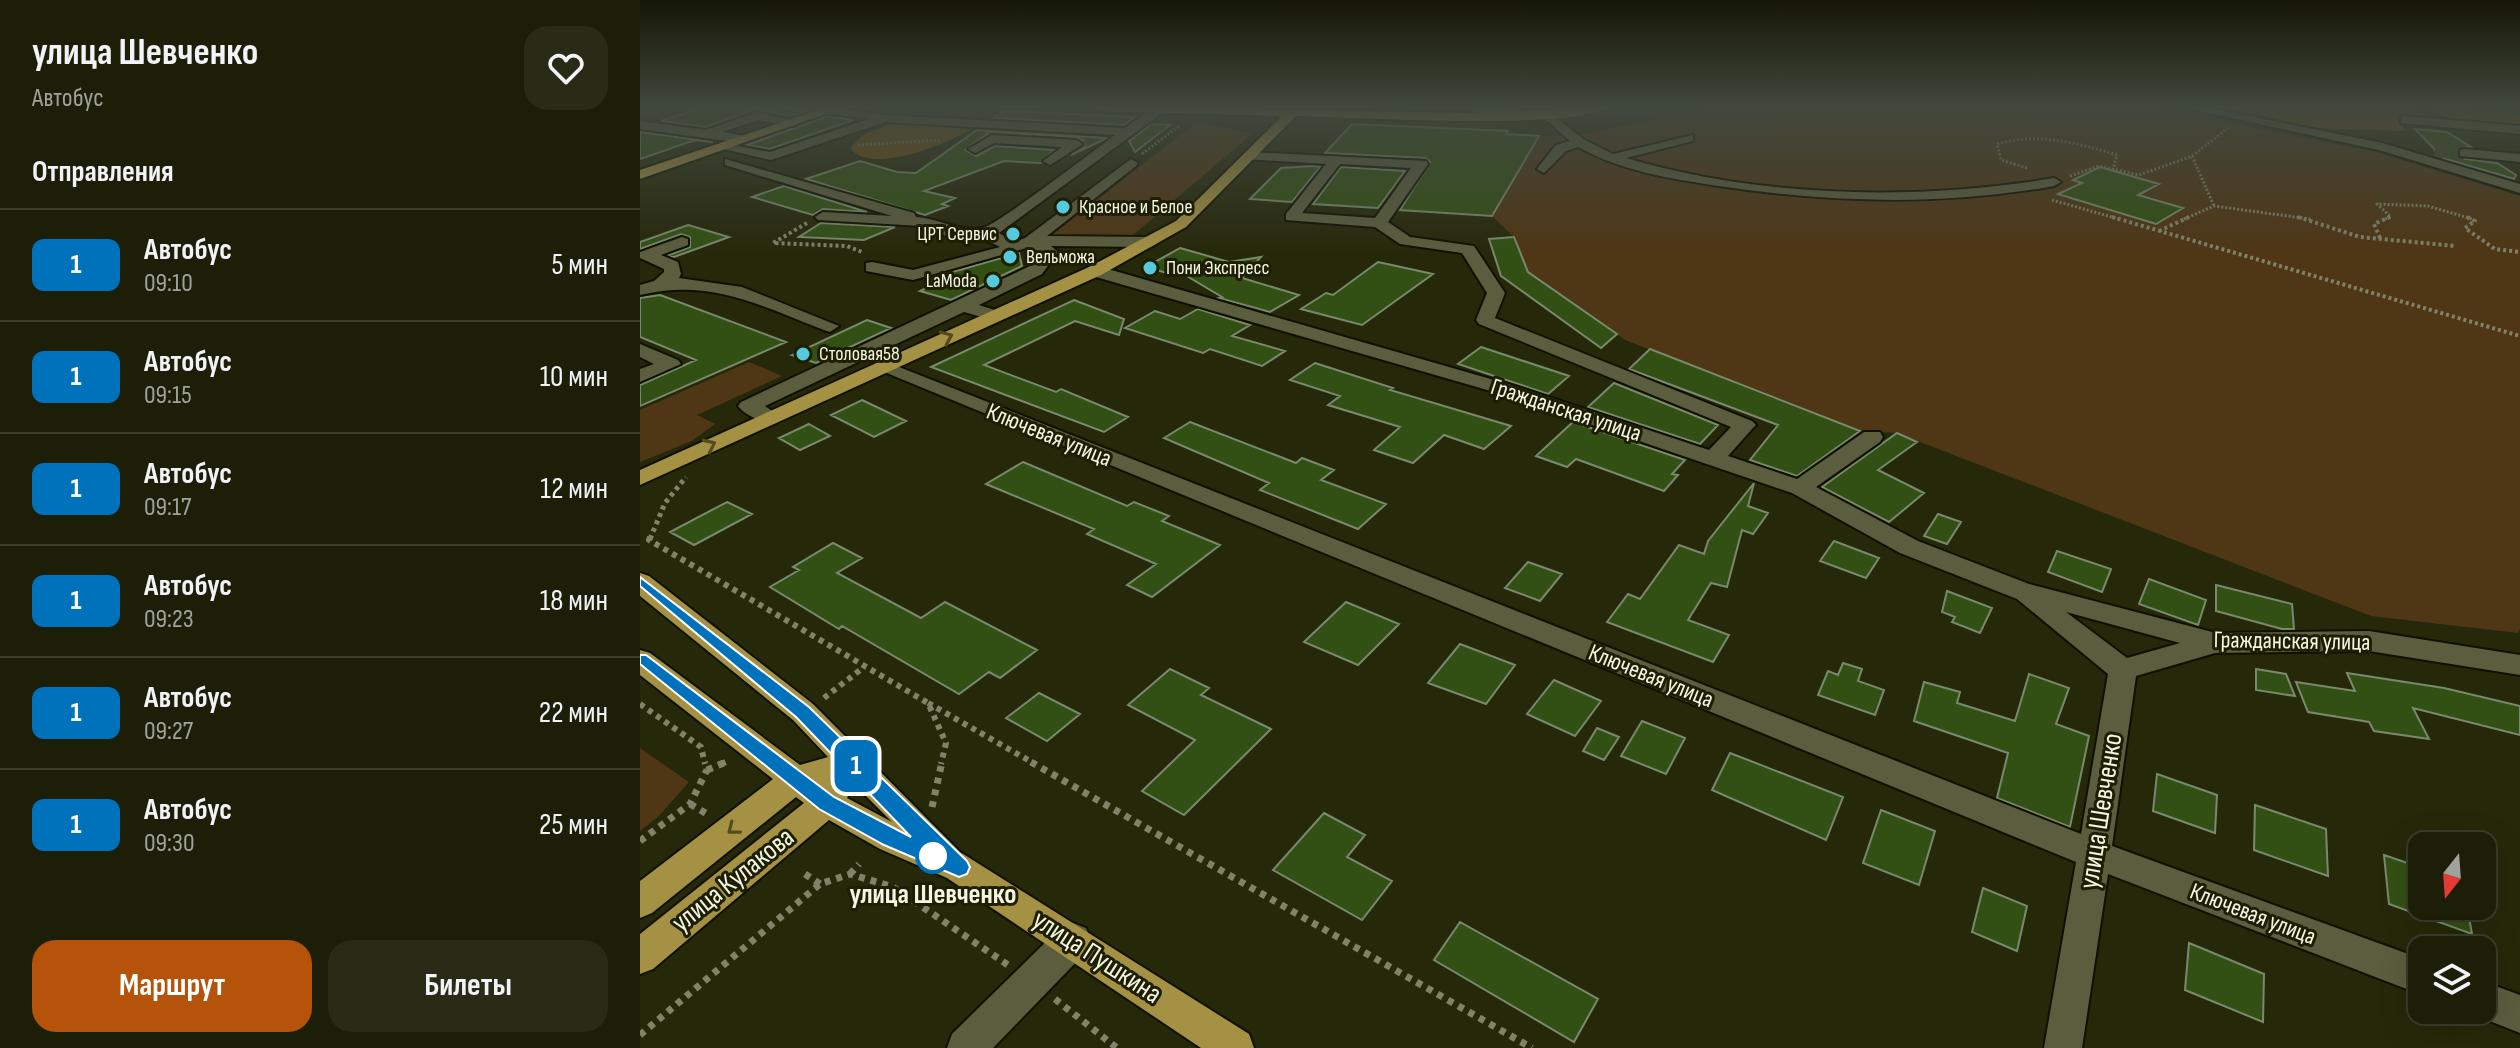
<!DOCTYPE html>
<html lang="ru">
<meta charset="utf-8">
<style>
:root{--surface:#1c1e08;--page:#292b16;--text:#f1f3f6;--muted:#a0a29c;--line:#3a3c29;--accent:#b45309}
body{margin:0;font-family:"Sofia Sans Condensed",sans-serif;background:var(--page);color:var(--text);height:100vh;display:flex;flex-direction:column;font-size:30px;white-space:nowrap}
*{box-sizing:border-box;margin:0}
p{font-size:26px;color:var(--muted)}
.icon{flex:none;width:44px;height:44px;fill:none;stroke:currentColor;stroke-width:2;stroke-linecap:round;stroke-linejoin:round}
.map{position:relative;flex:1;overflow:hidden}
.details{display:flex;flex-direction:column;background:var(--surface);width:640px}
.details>*{flex:none}
.badge{padding:0 16px;border-radius:12px;font-size:28px;line-height:52px}
.needle{width:52px;rotate:197deg}
.tools{position:absolute;left:1768px;top:832px;display:grid;gap:16px}
.tools a{display:grid;place-items:center;width:88px;height:88px;border-radius:16px;background:var(--surface);box-shadow:0 8px 32px #0002,0 0 0 2px var(--line);font-size:40px}
.map>.badge{position:absolute;translate:-50% -50%;box-shadow:0 0 0 4px #fff}
h2{padding:0 32px;font-size:30px;line-height:72px}
.round{display:grid;place-items:center;flex:none;width:84px;height:84px;border-radius:24px;background:var(--page)}
.head{display:flex;align-items:center;justify-content:space-between;height:136px;padding:0 32px}
h1{font-size:38px;font-weight:700;line-height:60px}
.primary-button{display:flex;gap:16px;margin-top:auto;padding:16px 32px}
.primary-button a{flex:1;height:92px;border-radius:24px;background:var(--accent);color:#fff;font-size:32px;font-weight:700;line-height:92px;text-align:center}
.primary-button a+a{background:var(--page);color:var(--text)}
ul{padding:0;list-style:none}
li{display:flex;align-items:center;gap:24px;height:112px;padding:0 32px;border-top:2px solid var(--line)}
li div{flex:1}
li b{display:block;font-size:30px}
li em{font-style:normal}
li .badge{min-width:88px;font-weight:700;text-align:center}
main{display:flex;flex:1;min-height:0}
.map>svg:first-child{display:block}
.green{fill:#4f3615}
.forest{fill:#754c09}
.building{fill:#335014;stroke:#79896d;stroke-width:2}
.lines{fill:none;stroke-linecap:round;stroke-linejoin:round}
.minor-tunnel{stroke:#45472b;stroke-width:14;stroke-dasharray:14 7;stroke-linecap:butt}
.minor-casing{stroke:#101000;stroke-width:4}
.major-casing{stroke:#101000;stroke-width:4}
.path-far4{stroke:#808269;stroke-width:3;stroke-dasharray:2 2;stroke-linecap:butt}
.path-far3{stroke:#808269;stroke-width:4;stroke-dasharray:3 3;stroke-linecap:butt}
.path-far2{stroke:#808269;stroke-width:5;stroke-dasharray:4 4;stroke-linecap:butt}
.path-far1{stroke:#808269;stroke-width:6;stroke-dasharray:5 5;stroke-linecap:butt}
.path{stroke:#808269;stroke-width:7;stroke-dasharray:6 6;stroke-linecap:butt}
.minor{fill:#5b5d3f;fill-rule:evenodd}
.major{fill:#a59143;fill-rule:evenodd}
.oneway{stroke:#534c1c}
.line{fill:#0072bc;stroke:#fff;stroke-width:2}
.poi-dot{fill:#55cadf;stroke:#1d1e02;stroke-width:3}
.stop-dot{fill:#fff;stroke:#0072bc;stroke-width:4}
.labels{text-anchor:middle;dominant-baseline:central;stroke-width:6;stroke-linejoin:round;paint-order:stroke}
.far-poi-label{font-size:20px;fill:#f4f6e4;stroke:#1d1e02;text-anchor:start}
.street-label{font-size:24px;fill:#f4f6e4;stroke:#1d1e02}
.near-street-label{font-size:28px;fill:#f4f6e4;stroke:#1d1e02}
.near-stop-label{font-size:28px;font-weight:bold;fill:#f4f6e4;stroke:#1d1e02}
</style>
<main>
<section class="details">
<div class="head"><div><h1>улица Шевченко</h1><p>Автобус</p></div><a class="round"><svg class="icon" aria-label="heart" viewBox="0 0 24 24"><path d="M12 20l-8-8c-3-5 5-10 8-4 3-6 11-1 8 4z"/></svg></a></div>
<h2>Отправления</h2>
<ul>
<li><span class="badge" style="background:#0072bc;color:#fff">1</span><div><b>Автобус</b><p>09:10</p></div><em>5 мин</em></li>
<li><span class="badge" style="background:#0072bc;color:#fff">1</span><div><b>Автобус</b><p>09:15</p></div><em>10 мин</em></li>
<li><span class="badge" style="background:#0072bc;color:#fff">1</span><div><b>Автобус</b><p>09:17</p></div><em>12 мин</em></li>
<li><span class="badge" style="background:#0072bc;color:#fff">1</span><div><b>Автобус</b><p>09:23</p></div><em>18 мин</em></li>
<li><span class="badge" style="background:#0072bc;color:#fff">1</span><div><b>Автобус</b><p>09:27</p></div><em>22 мин</em></li>
<li><span class="badge" style="background:#0072bc;color:#fff">1</span><div><b>Автобус</b><p>09:30</p></div><em>25 мин</em></li>
</ul>
<div class="primary-button"><a>Маршрут</a><a>Билеты</a></div>
</section>
<div class="map">
<svg width="1880" height="1048" viewBox="0 0 1880 1048">
<rect width="100%" height="100%" fill="#26280a"/>
<path class="green" d="M1078 107H1510L1735 152 1880 196V630L1878 633 1731 616 1257 433 1220 431 985 340 887 272 874 237 852 216 899 136H933Z
M557 122 612 134 492 236 412 235Z
M109 362 142 376 57 415 75 424 52 441 0 462V410Z
M0 748 49 782 18 817 0 831Z"/>
<path class="forest" d="M1560 107 1765 108 1779 111 1801 125 1761 124 1766 131 1666 128Z
M1791 110 1880 113V126L1815 121Z
M254 122 330 126 332 129C309 143 230 176 210 148L223 135Z"/>
<path class="building" d="M65 107H135L166 111 149 116 116 109 66 127 21 121Z
M364 111 389 112 495 117 484 125 354 118Z
M188 116 213 120 130 149 107 145Z
M512 124 530 125 495 152 489 141Z
M712 124 868 131 866 134 899 136 852 216 760 210 790 162 786 158 685 153Z
M1775 129 1807 132 1831 147 1818 148V158L1857 163 1876 175 1874 179 1803 158Z
M337 130 467 138 431 155 445 147 444 141 436 137 350 132 325 150 336 156 355 146 414 150 401 163 364 161 284 191 315 198 302 204 308 206 285 215 166 179 220 161 257 172 276 173Z
M0 132 73 142 55 140 0 159Z
M673 166 680 167 652 202 610 199 641 168Z
M701 167 765 171 738 208 673 204Z
M1460 167 1519 184 1498 195 1543 208 1516 224 1418 194 1442 183 1433 180Z
M144 186 227 212 183 209 173 215 112 197Z
M181 223 255 227 224 240 159 237Z
M48 225 89 237 34 257 29 255 50 247V237L41 234 0 249V242Z
M874 237 888 272 977 334 961 348 861 276 849 239Z
M540 248 589 262 621 257 602 278 659 295 630 312 579 298 582 297 540 272 533 275 506 267Z
M379 253 382 266 311 300 280 291 297 283 289 281 302 275Z
M738 262 793 274 722 325 661 309 686 293 693 295Z
M20 295 146 342 0 406V385L56 360 0 337V298Z
M434 300 484 319 479 335 435 321 344 365 416 392 421 389 488 417 464 432 291 367Z
M558 309 610 325 592 336 645 351 622 366 570 349 563 353 485 328 515 311 540 319Z
M227 320 251 328 176 363 152 355Z
M841 347 929 376 908 394 818 364Z
M1010 349 1220 431 1157 476 1110 460 1138 425 989 369Z
M675 363 753 388 750 390 871 426 844 449 804 435 773 463 734 450 760 427 688 405 700 396 650 380Z
M974 383 1078 425 1060 444 948 407Z
M222 400 266 421 234 437 191 415Z
M550 422 656 463 662 458 694 470 681 480 746 504 718 529 620 490 629 483 524 438Z
M933 422 1045 460 1032 474 1038 475 1024 491 936 459 927 467 896 456Z
M169 424 190 436 160 450 139 438Z
M1257 433 1277 442 1238 470 1284 493 1249 522 1182 487Z
M383 462 487 506 494 502 529 516 522 521 580 545 512 597 487 585 516 564 447 534 454 529 346 484Z
M1114 483 1108 506 1128 513 1113 534 1102 530 1087 587 1071 583 1048 620 1089 635 1073 662 967 622 988 594 1000 599 1039 545 1064 554 1068 541Z
M87 502 112 514 54 545 30 532Z
M1298 514 1321 522 1307 544 1284 536Z
M1194 541 1239 558 1226 578 1180 561Z
M193 543 222 558 197 573 281 618 305 602 397 650 360 678 349 672 319 694 202 626 199 629 130 587 159 570 153 567Z
M1417 551 1471 569 1462 592 1408 572Z
M888 562 922 574 900 601 865 588Z
M1509 579 1566 600 1558 625 1499 604Z
M1576 585 1652 604 1654 629H1642L1576 611Z
M1307 591 1352 608 1340 633 1312 622 1315 617 1302 612Z
M706 602 759 624 718 665 664 642Z
M820 644 875 665 846 704 788 683Z
M1203 663 1222 669 1218 681 1244 690 1235 715 1178 695 1188 671 1198 675Z
M530 669 569 688 561 695 631 729 544 815 502 791 555 740 488 705Z
M1616 669 1646 674 1655 696 1616 690Z
M1707 673 1804 688 1880 706V735L1773 708 1789 739 1734 731 1729 722 1668 712 1656 682 1715 691Z
M1389 674 1429 688 1416 724 1449 736 1430 827 1357 798 1368 753 1274 721 1284 682 1320 692 1317 703 1375 721Z
M914 680 961 701 935 736 887 714Z
M399 693 440 714 407 741 366 718Z
M1002 721 1045 738 1026 774 981 756Z
M957 728 979 737 964 760 943 751Z
M1090 753 1203 797 1186 840 1072 790Z
M1517 774 1577 795 1575 833 1513 811Z
M1615 805 1686 829 1688 876 1614 850Z
M1241 810 1295 831 1279 885 1223 863Z
M684 813 725 835 707 857 752 881 722 920 633 870Z
M1744 855 1782 868V906H1827L1832 934 1749 904Z
M1343 888 1387 906 1377 951 1332 932Z
M820 922 958 999 934 1042 794 960Z
M1549 943 1624 974 1623 1022 1545 990Z"/>
<g class="lines">
<path class="minor-tunnel" d="M1795 150 1825 153"/>
<defs>
<path id="minor" d="M186 107 244 115 485 128 514 107H522V113L359 233 374 242 385 238 491 159 498 163 496 166 407 236 511 237 519 242 511 247 411 246 418 252 402 274 339 305 361 312V320L355 321 324 312 125 406 141 417 131 423C120 421 104 415 98 406L101 402 390 266 401 253 390 247 273 280 226 271V263L232 262 273 270 360 247C335 232 305 243 282 226L178 220 175 217 183 212 252 216 85 165V159L274 213 276 217C298 218 318 232 342 228 356 226 456 149 475 135L246 122 131 160 75 147 82 143 130 152 229 119 186 113Z
M828 107H885L879 111 833 113Z
M1542 107H1565L1742 143 1880 184V193L1739 150Z
M907 110 943 139 973 154 1053 135V141L986 158C1120 198 1278 201 1414 178L1421 182 1414 186C1302 206 1191 203 1079 186 1031 179 981 171 938 147L926 151 904 173 897 169 899 166 916 145 930 141 903 117V111Z
M117 112 160 122 154 126 118 120 82 132 106 136 107 139 101 143 0 129V121L66 130Z
M1765 116 1880 126V134L1761 123V117Z
M352 135 436 140 443 144 410 165 403 161 422 147 354 143 335 153 328 149Z
M1825 149 1880 154V162L1820 156V150Z
M609 152 786 161 788 164 748 222 770 237 834 246 865 293 855 318 1112 421 1116 425 1112 429 1088 456 1157 479 1224 432H1240L1243 437 1240 442 1176 487 1278 541 1389 584 1576 633 1729 631 1880 655V675L1729 651 1575 653 1496 676 1472 846 1782 959V995L1468 874 1442 1048H1404L1436 862 232 367 242 361 249 363 1441 834 1468 674 1377 599 1260 553 1152 493 861 394 449 275V267H461L875 386 1069 450 1091 427 839 324 836 320 847 293 822 253 760 244 735 227 646 220V214L686 164 604 159V153ZM700 164 771 168 735 218 662 213ZM1426 612 1540 643 1487 658Z
M42 237 48 239V245L21 255 38 262 41 274 39 278 102 287 199 326 190 332 184 330C119 305 70 278 0 295V285L14 281 24 272V269L0 258V252Z
M0 344 38 360 41 364 0 382V369L14 364 0 357Z
M433 923 446 928 451 940 446 952 353 1048H307L312 1034 420 928Z
M1842 981 1880 995V1033L1829 1013 1827 1010H1842Z"/>
<path id="major" d="M187 107H205L0 179V170Z
M455 107 832 113 969 107C935 131 709 117 656 116L546 227 461 275 0 485V470L449 267 536 221 642 116 461 111Z
M0 573 9 576 173 704 320 852 609 1034 614 1048H561L307 878 240 849 189 820 13 969 0 974V934L164 803 156 797 12 913 0 918V881L133 779 0 675V650L10 653 160 765 188 757 153 720 0 596ZM215 785 252 822 207 798Z"/>
</defs>
<use href="#minor" class="minor-casing"/>
<use href="#major" class="major-casing"/>
<path class="path-far4" d="M218 145 300 140
M502 154 539 126
M1552 156 1574 206
M1387 168 1361 160 1357 144C1398 132 1438 143 1477 155L1473 169
M1430 176 1459 166 1499 175 1552 156 1588 128
M1412 200 1479 219
M1544 219 1574 206 1670 219
M1745 219 1751 217 1737 204 1788 206 1832 219"/>
<path class="path-far3" d="M1472 217 1880 336
M1658 217 1720 237 1816 246
M1827 217 1835 221 1825 228 1855 249 1880 252
M167 223 133 243 207 246 222 252
M1519 231 1549 217
M1740 238 1734 224 1750 217"/>
<path class="path-far2" d="M10 539 25 503 46 477"/>
<path class="path-far1" d="M10 537 9 540 288 703 306 743 301 764
M184 698 224 667
M288 703 395 764
M0 704 61 747 65 764
M81 764 86 762"/>
<path class="path" d="M391 762 892 1048
M67 770 86 762
M50 804 67 814
M292 807 302 762
M0 841 50 804 67 770 65 762
M165 874 180 884
M210 874 219 864
M415 999 477 1048
M0 1035 180 884 210 874 253 887 368 965"/>
<use href="#minor" class="minor"/>
<use href="#major" class="major"/>
</g>
<defs><path id="oneway-chevron" d="M-2-3.5L2.5 0L-2 3.5" fill="none" stroke-width="1.6" stroke-linecap="round" stroke-linejoin="round" transform="scale(2)"/></defs>
<g class="oneway">
<use href="#oneway-chevron" transform="translate(307 337) rotate(-24)"/>
<use href="#oneway-chevron" transform="translate(70 445) rotate(-25)"/>
<use href="#oneway-chevron" transform="translate(93 829) rotate(142)"/>
</g>
<linearGradient id="sky" x2="0" y2="1"><stop stop-color="#151606"/><stop offset="0.42" stop-color="#41483e"/><stop offset="1" stop-color="#41483e" stop-opacity="0"/></linearGradient>
<rect width="1880" height="254" fill="url(#sky)"/>
<path class="line" d="M0 577 169 707 327 861 330 867 327 874 319 877 244 845 179 809 0 664V655H6L194 797 271 837 156 717 0 586Z"/>
<g class="poi-dot">
<circle cx="423" cy="207" r="8"/>
<circle cx="373" cy="234" r="8"/>
<circle cx="370" cy="257" r="8"/>
<circle cx="510" cy="268" r="8"/>
<circle cx="353" cy="281" r="8"/>
<circle cx="163" cy="354" r="8"/>
</g>
<circle class="stop-dot" cx="293" cy="856" r="16"/>
<g class="labels">
<g class="far-poi-label">
<text x="439" y="207">Красное и Белое</text>
<text x="357" y="234" text-anchor="end">ЦРТ Сервис</text>
<text x="386" y="257">Вельможа</text>
<text x="526" y="268">Пони Экспресс</text>
<text x="337" y="281" text-anchor="end">LaModa</text>
<text x="179" y="354">Столовая58</text>
</g>
<g class="street-label">
<text transform="translate(926 410) rotate(18)">Гражданская улица</text>
<text transform="translate(409 435) rotate(22)">Ключевая улица</text>
<text transform="translate(1652 641) rotate(1)">Гражданская улица</text>
<text transform="translate(1011 676) rotate(22)">Ключевая улица</text>
<text transform="translate(1613 914) rotate(21)">Ключевая улица</text>
</g>
<g class="near-street-label">
<text transform="translate(1461 811) rotate(-81)">улица Шевченко</text>
<text transform="translate(93 880) rotate(-39)">улица Кулакова</text>
<text transform="translate(457 957) rotate(33)">улица Пушкина</text>
</g>
<g class="near-stop-label">
<text x="293" y="894">улица Шевченко</text>
</g>
</g>
</svg>
<div class="tools">
<a><svg class="needle" viewBox="-14 -14 28 28"><path d="M0-13l5 13h-10z" fill="#e53935"/><path d="M0 13l5-13h-10z" fill="#a0a29c"/></svg></a>
<a><svg class="icon" aria-label="layers" viewBox="0 0 24 24"><path d="M12 4l9 5-9 5-9-5zM3 14l9 5 9-5"/></svg></a>
</div>
<b class="badge" style="left:216px;top:766px;background:#0072bc;color:#fff">1</b>
</div>
</main>
